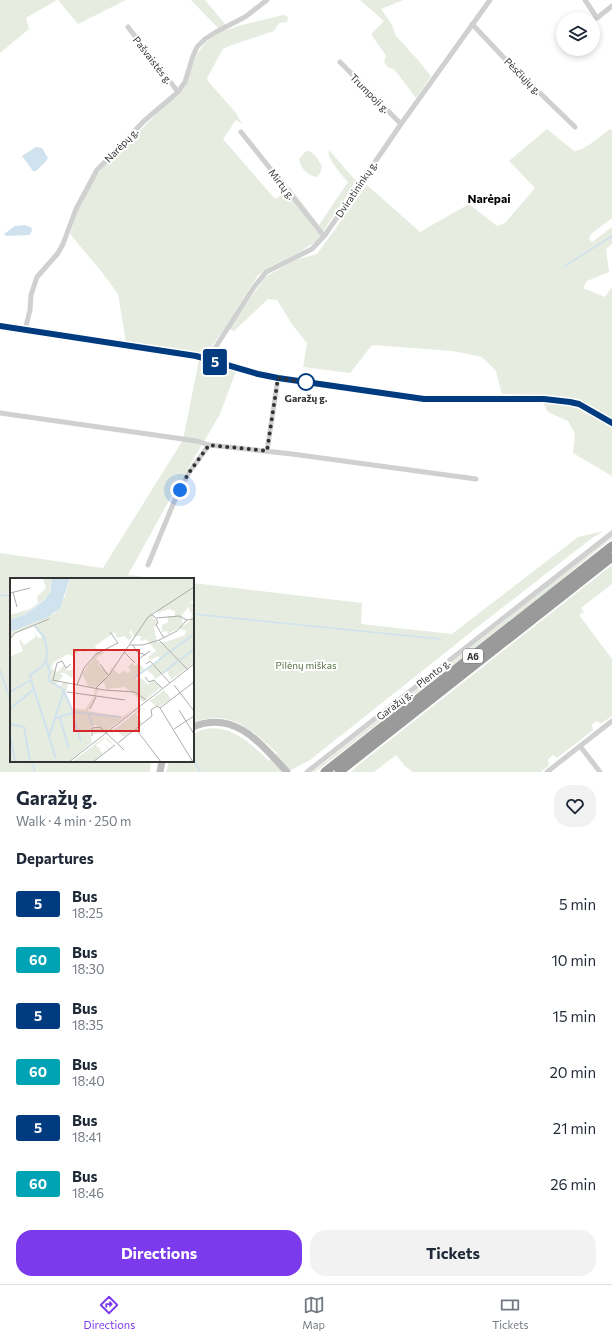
<!DOCTYPE html>
<meta charset="utf-8">
<style>
:root{--surface:#fff;--page:#f2f2f3;--text:#1f2937;--muted:#747a83;--line:#e0e1e3;--accent:#7c3aed}
body{margin:0;font-family:Commissioner,sans-serif;background:var(--page);color:var(--text);height:100vh;display:flex;flex-direction:column;font-size:15px;white-space:nowrap}
*{box-sizing:border-box;margin:0}
p{font-size:13px;color:var(--muted)}
.icon{flex:none;width:22px;height:22px;fill:none;stroke:currentColor;stroke-width:2;stroke-linecap:round;stroke-linejoin:round}
.map{position:relative;height:772px;overflow:hidden}
.side{display:flex;flex-direction:column;background:var(--surface);flex:1}
.side>*{flex:none}
.badge{padding:0 8px;border-radius:3px;font-size:14px;line-height:26px}
.fabs{position:absolute;left:556px;top:12px;display:grid;gap:8px}
.fabs a{display:grid;place-items:center;width:44px;height:44px;border-radius:50%;background:var(--surface);box-shadow:0 2px 6px #0003;font-size:20px}
.you{position:absolute;width:20px;height:20px;margin:-10px;border:3px solid #fff;border-radius:50%;background:#1a73e8;box-shadow:0 0 0 6px #1a73e833}
.map>.badge{position:absolute;translate:-50% -50%;box-shadow:0 0 0 2px #fff}
h2{padding:0 16px;font-size:15px;line-height:36px}
.round{display:grid;place-items:center;flex:none;width:42px;height:42px;border-radius:16px;background:var(--page)}
.overview{display:flex;align-items:center;justify-content:space-between;height:68px;padding:0 16px}
h1{font-size:19px;font-weight:700;line-height:30px}
.action{display:flex;gap:8px;margin-top:auto;padding:8px 16px}
.action a{flex:1;height:46px;border-radius:16px;background:var(--accent);color:#fff;font-size:16px;font-weight:700;line-height:46px;text-align:center}
.action a+a{background:var(--page);color:var(--text)}
ul{padding:0;list-style:none}
li{display:flex;align-items:center;gap:12px;height:56px;padding:0 16px}
li div{flex:1}
li b{display:block;font-size:15px}
li em{font-style:normal}
li .badge{min-width:44px;font-weight:700;text-align:center}
.tabs{display:flex;justify-content:space-around;align-items:center;height:56px;border-top:1px solid var(--line);background:var(--surface);font-size:11px;color:var(--muted)}
.tabs a{display:grid;justify-items:center;gap:2px}
.tabs .current{color:var(--accent)}
.map>svg:first-child{display:block}
.green{fill:#e6ecdf}
.water{fill:#cfe2ee}
.lines{fill:none;stroke-linecap:round;stroke-linejoin:round}
.stream{stroke:#cfe2ee;stroke-width:1.5}
.street{stroke:#d0d0d0;stroke-width:5}
.secondary{stroke:#bdbdbd;stroke-width:7}
.highway{stroke:#9a9a9a;stroke-width:9}
.line-casing{stroke:#fff;stroke-width:9}
.line{stroke:#003b80;stroke-width:6}
.walk{stroke:#333;stroke-width:4;stroke-dasharray:0 7.2}
.stop-dot{fill:#fff;stroke:#003b80;stroke-width:2}
.labels{text-anchor:middle;dominant-baseline:central;stroke-width:4;stroke-linejoin:round;paint-order:stroke}
.shield{fill:#fff;stroke:#707070;stroke-width:1}
.shield-label{font-size:9px;font-weight:bold;fill:#333}
.street-label{font-size:10px;fill:#333;stroke:#fff}
.stop-label{font-size:10px;font-weight:bold;fill:#333;stroke:#fff}
.park-label{font-size:10px;fill:#56703f;stroke:#fff}
.quarter-label{font-size:12px;font-weight:bold;fill:#000;stroke:#fff}
.inset-river{fill:none;stroke:#cfe2ee;stroke-width:2}
.inset-road{fill:none;stroke:#adadad;stroke-width:1}
.view{fill:#d62828;fill-opacity:0.15;stroke:#d62828;stroke-width:2}
.inset-edge{fill:none;stroke:#333;stroke-width:2}
</style>
<div class="map">
<svg width="612" height="772" viewBox="0 0 612 772">
<rect width="100%" height="100%" fill="#fff"/>
<path class="green" d="M0 0H57L26 18 29 29 0 53Z
M58 0H126L78 24Z
M191 0H205L226 25 218 28Z
M360 0H403L381 9 392 25 396 36 418 60 431 76 416 98 394 69 389 68 384 62 386 56 371 34 384 21Z
M283 15 287 16 288 19 287 22 279 23 274 31 229 46 223 49 207 78 208 81 236 113 242 124 236 120 223 139 275 199 285 193 289 186 319 225 348 182C342 175 326 158 329 150L356 181 319 238 315 242 298 253 271 266 258 275 225 328 209 350 204 353 197 352 126 342 118 294 101 271 70 234 78 209 92 182 104 166 166 105 179 95 185 87 197 54 206 42 218 33 238 26Z
M547 129 574 151C585 151 601 135 610 129L612 131V218L591 234 589 239 592 242 612 227V244L606 249 609 272 587 281 583 288 605 297 612 287V476L573 453 575 434 568 421 548 412 539 395 502 394 496 371 482 357 453 351 372 345 350 373 303 367 307 343 294 327 277 300 268 299 234 331 229 329 265 277 295 260 317 254 367 185 420 232 469 204 497 226 505 223 535 188 509 161Z
M306 151C315 151 317 159 322 166 321 171 320 176 315 177 306 173 301 169 299 159Z
M199 360 236 371 220 414 166 506 128 575 162 579H11V761H151L150 772H0V553L103 568 183 440Z
M604 531 592 538 480 625 310 760 287 772H166L169 761H193V734C222 717 249 741 269 761L277 753C252 730 229 708 193 723V583L362 603 361 624 452 634 578 537Z
M612 536V538L555 585 335 757 315 772H312Z
M612 565V584L581 608 584 612 579 615 612 659V716L602 723H600L597 721 592 724 593 730 557 758 553 755 548 759 549 765 541 772H413L405 766 396 755 374 772H351L357 766Z"/>
<path class="water" d="M36 147 42 148 48 158 46 161 36 171H33L22 156Z
M24 225 31 227 32 230 30 235 6 236 4 234 15 226Z"/>
<g class="lines">
<path class="stream" d="M565 266 612 236
M0 595 11 596
M193 614 440 639
M0 670 11 702
M193 757 200 772
M32 761 35 772"/>
<path class="street" d="M585 0 597 18 612 6
M472 24 506 60 575 127
M128 27 178 92
M340 62 401 124
M241 132 324 236
M0 326 196 356 258 374 278 378 424 399H544L570 402 579 404 612 423
M25 330 30 310 31 295 37 277 58 253 63 244 76 209 97 170 144 121 178 92 185 82 193 56 197 47 205 39 216 32 245 17 267 0
M208 359 254 287 266 272 312 249 325 235 401 124 490 0
M0 413 197 441 209 445 292 454 476 479
M267 451 278 378
M148 565 176 497 188 474 209 445
M580 746 600 772
M307 772 612 533
M547 772 612 721"/>
<path class="secondary" d="M193 727C235 709 262 745 287 772
M160 772 162 761"/>
<path class="highway" d="M325 772 612 546
M339 772 612 557"/>
</g>
<g class="lines">
<defs>
<path id="line" d="M0 326 196 356 258 374 278 378 424 399H544L570 402 579 404 612 423"/>
</defs>
<use href="#line" class="line-casing"/>
<use href="#line" class="line"/>
<path class="walk" d="M180 490 188 474 209 445 267 451 278 378 309 383 306 382"/>
</g>
<circle class="stop-dot" cx="306" cy="382" r="8"/>
<g class="labels">
<rect class="shield" x="463" y="649" width="20" height="14" rx="3"/>
<g class="shield-label">
<text x="473" y="656">A6</text>
</g>
<g class="street-label">
<text transform="translate(153 60) rotate(52)">Pašvaistės g.</text>
<text transform="translate(523 76) rotate(45)">Pėsčiųjų g.</text>
<text transform="translate(370 93) rotate(45)">Trumpoji g.</text>
<text transform="translate(121 145) rotate(-46)">Narėpų g.</text>
<text transform="translate(282 184) rotate(52)">Mirtų g.</text>
<text transform="translate(356 189) rotate(-56)">Dviratininkų g.</text>
<text transform="translate(433 673) rotate(-38)">Plento g.</text>
<text transform="translate(394 705) rotate(-38)">Garažų g.</text>
</g>
<g class="stop-label">
<text x="306" y="398">Garažų g.</text>
</g>
<g class="park-label">
<text x="306" y="665">Pilėnų miškas</text>
</g>
<g class="quarter-label">
<text x="489" y="198">Narėpai</text>
</g>
</g>
<g transform="translate(10 578)">
<rect width="184" height="184" fill="#fff"/>
<path d="M33 0H42L39 17 16 36 0 42V37L20 31 28 25 27 19 36 10ZM60 0H184V23L180 24 184 27V85L159 103 161 101 157 93 144 102 145 99 137 92 128 98 126 102 131 100 138 107 143 102 151 109 133 124 115 109 96 111 94 104 86 109 78 108 72 96 87 75 84 71 72 74 70 72 63 78 58 76 44 84 41 90 47 94 54 87 58 93 64 91 62 100 55 95H50L53 98 46 106 51 108 53 104 58 105 56 115 62 130 75 132 84 118 85 110 89 111 78 133 112 139 128 128 94 155 83 156 82 152 89 148 83 147 80 154 82 164 59 184H0V76L1 78 13 73 9 63 11 62 14 67 26 59 25 55 28 60 32 59 24 48 5 55 0 61V54L45 35 55 18ZM178 29 182 36 180 43 173 48 172 37ZM159 31 165 33V38H158V44L152 47V54L157 53 158 56 169 50 176 53 175 57 156 64H147L144 49 148 46 141 36 146 33 148 35ZM121 52 124 58H131L130 61 132 63 136 61 146 73 138 79 141 82 148 78 150 81 127 97 134 91 129 85 125 88 122 85 118 89 121 92 118 95 114 93 109 96 103 91 98 99H95L102 91 99 88 101 91 98 95 88 87 90 85 86 80 95 74 88 75 85 68 105 54 107 60 114 58 119 62 123 58 119 55ZM154 112 161 121 150 128H146L140 123ZM131 130 139 134 133 130 126 136 132 145 114 159 106 152 102 155 107 164 101 154ZM93 160H97L104 167 98 171 92 163 99 171 103 167 95 160 86 167 88 170 92 168 89 171 93 176 83 184H62Z" fill="#e6ecdf" fill-rule="evenodd"/>
<path d="M42 0H60L50 30 38 39 0 54V42L16 36 33 23 40 15Z" fill="#cfe2ee"/>
<path class="inset-river" d="M161 73 184 56M36 82 40 94 38 101M170 82 184 71M144 86 159 74M153 95 168 83M124 100 142 87M21 101 20 97 33 88 36 82 37 71 34 59 25 48M21 102 39 158M38 102 54 112 39 159 46 181M54 113 63 134 111 139M0 114 21 102M0 131 24 111M78 136 83 148M46 139 50 140 59 171M49 139 62 135 71 163M0 146 14 149 20 184M0 157 5 184"/>
<path class="inset-road" d="M3 14 7 29M0 15 20 10M141 36 146 40 169 38 177 42M146 41 148 44 146 47 154 60M0 61 5 55 39 41M149 62 177 91M120 67H133L149 62 167 53 177 42 184 41M123 67 127 74 136 77M114 74 125 85M130 80 140 73M90 86 98 97M136 86 140 83 160 105M135 99 139 104 144 102 152 110M42 102 94 112 125 114 136 122M43 102 47 85 52 83 56 90 61 86M67 107 74 90 86 76 108 65 100 54M164 107 184 133M86 110 99 97 138 39 184 9M57 114 115 122M150 130 183 184M150 130 184 104M80 131 86 119M169 132 184 156M126 151 151 184M164 151 184 138M82 158V150L90 149 114 172M108 165 142 138 141 132 147 128 150 130M59 184 184 86M83 184 105 167"/>
<path class="view" d="M64 72H129V153H64Z"/>
<rect width="184" height="184" class="inset-edge"/>
</g>
</svg>
<div class="fabs">
<a><svg class="icon" aria-label="layers" viewBox="0 0 24 24"><path d="M12 4l9 5-9 5-9-5zM3 14l9 5 9-5"/></svg></a>
</div>
<div class="you" style="left:180px;top:490px"></div>
<b class="badge" style="left:215px;top:362px;background:#003b80;color:#fff">5</b>
</div>
<section class="side">
<div class="overview"><div><h1>Garažų g.</h1><p>Walk · 4 min · 250 m</p></div><a class="round"><svg class="icon" aria-label="heart" viewBox="0 0 24 24"><path d="M12 20l-8-8c-3-5 5-10 8-4 3-6 11-1 8 4z"/></svg></a></div>
<h2>Departures</h2>
<ul>
<li><span class="badge" style="background:#003b80;color:#fff">5</span><div><b>Bus</b><p>18:25</p></div><em>5 min</em></li>
<li><span class="badge" style="background:#00a3b4;color:#fff">60</span><div><b>Bus</b><p>18:30</p></div><em>10 min</em></li>
<li><span class="badge" style="background:#003b80;color:#fff">5</span><div><b>Bus</b><p>18:35</p></div><em>15 min</em></li>
<li><span class="badge" style="background:#00a3b4;color:#fff">60</span><div><b>Bus</b><p>18:40</p></div><em>20 min</em></li>
<li><span class="badge" style="background:#003b80;color:#fff">5</span><div><b>Bus</b><p>18:41</p></div><em>21 min</em></li>
<li><span class="badge" style="background:#00a3b4;color:#fff">60</span><div><b>Bus</b><p>18:46</p></div><em>26 min</em></li>
</ul>
<div class="action"><a>Directions</a><a>Tickets</a></div>
</section>
<nav class="tabs">
<a class="current"><svg class="icon" aria-label="directions" viewBox="0 0 24 24"><path d="M12 3l9 9-9 9-9-9zM9 14v-3h6M13 9l2 2-2 2"/></svg>Directions</a>
<a><svg class="icon" aria-label="map" viewBox="0 0 24 24"><path d="M3 6l6-2 6 2 6-2v14l-6 2-6-2-6 2zM9 4v14M15 6v14"/></svg>Map</a>
<a><svg class="icon" aria-label="tickets" viewBox="0 0 24 24"><path d="M3 7h18v10H3zM15 7v10"/></svg>Tickets</a>
</nav>
